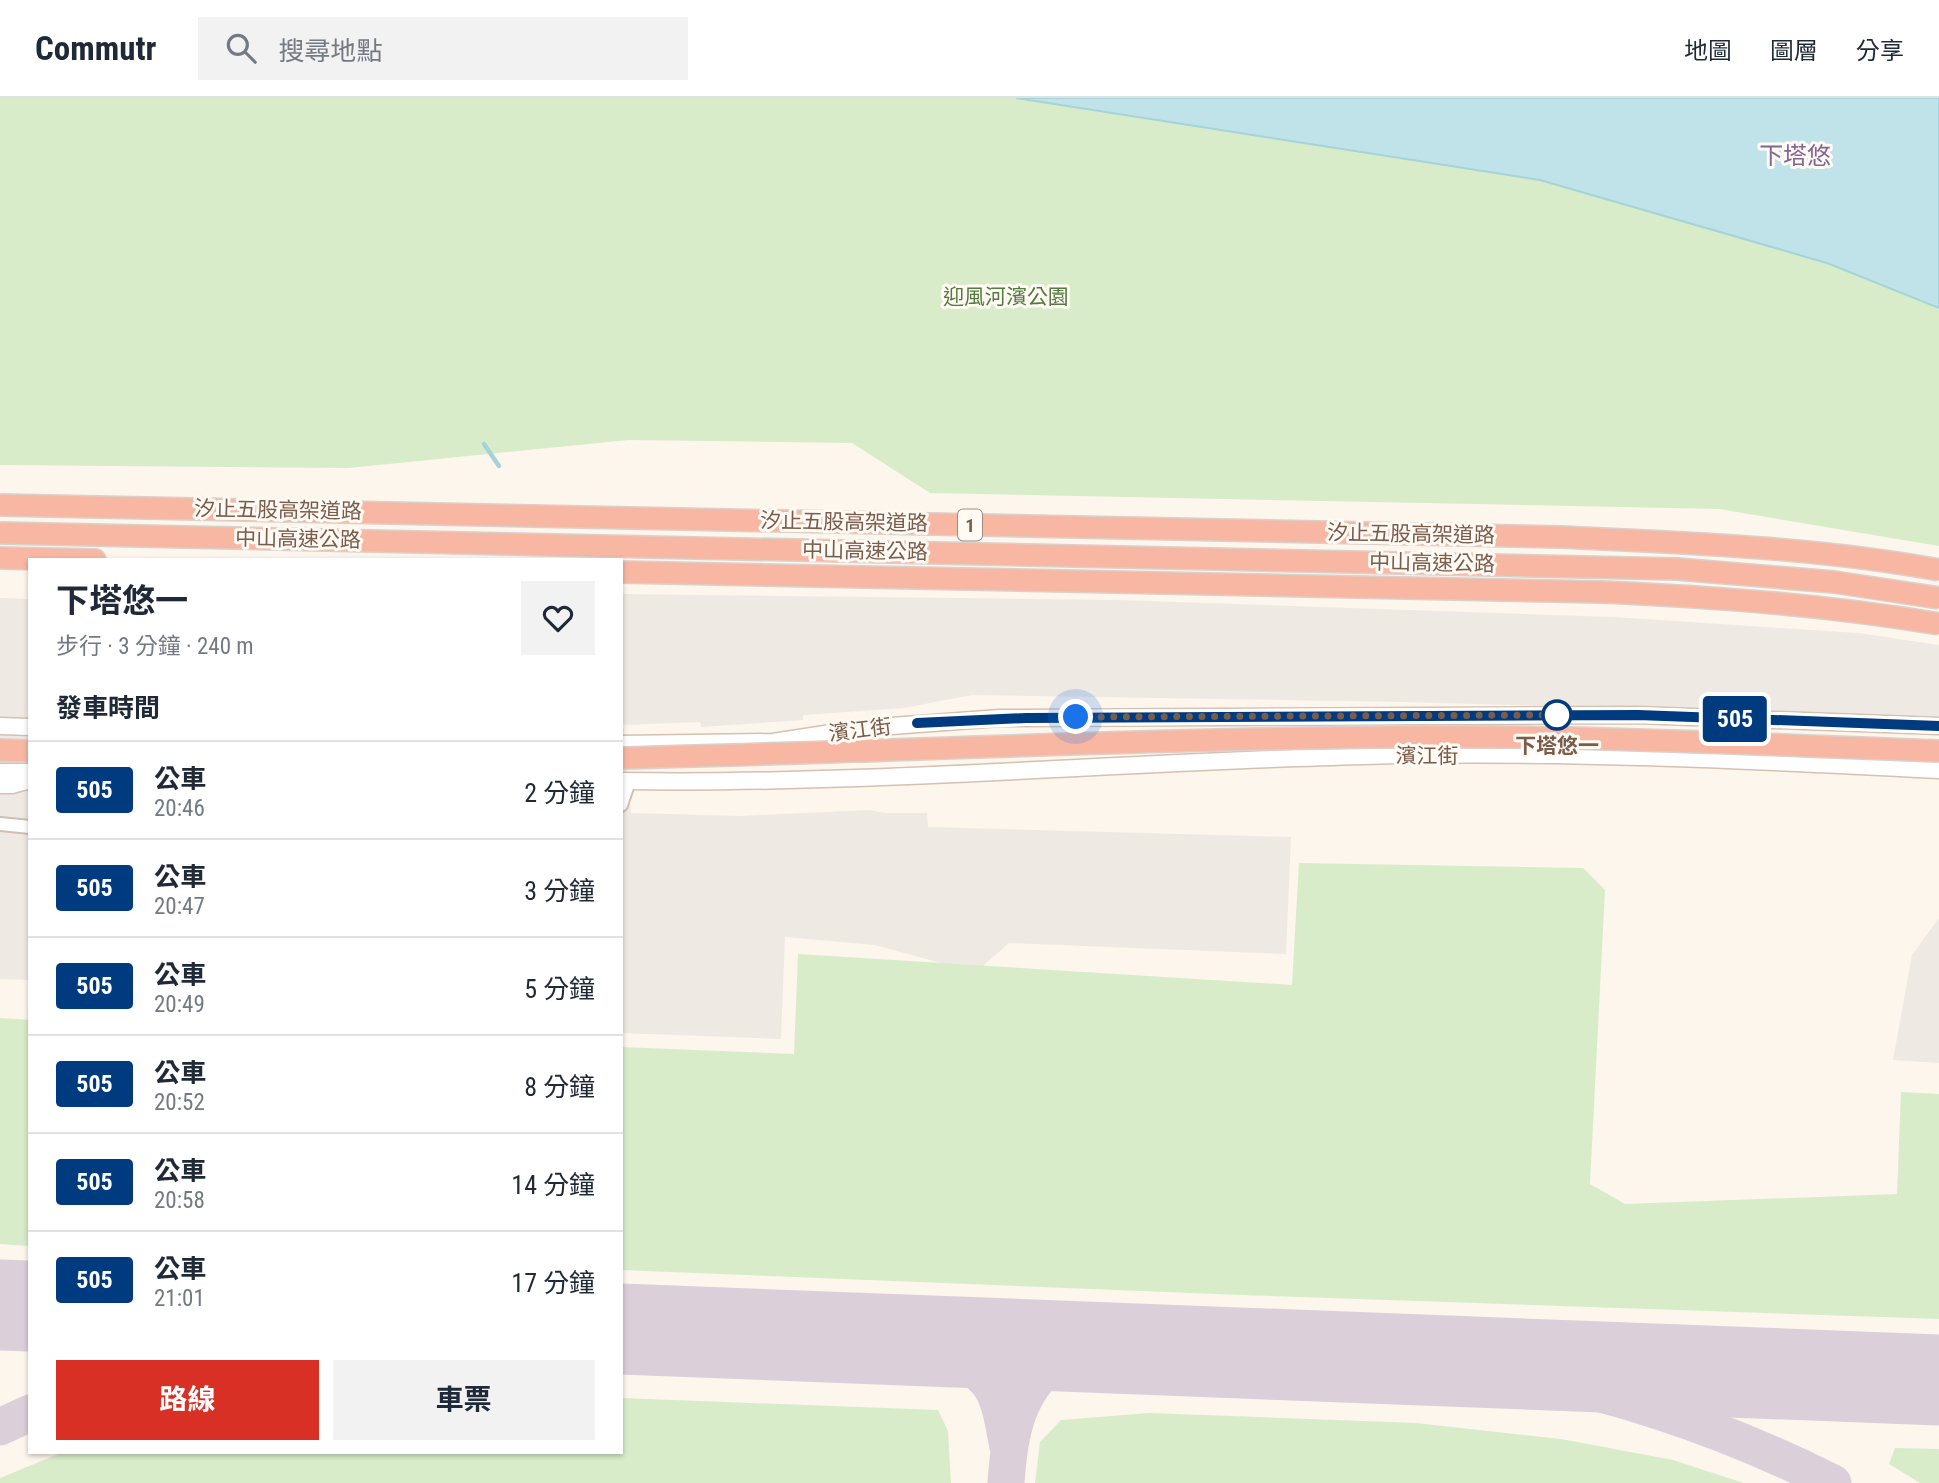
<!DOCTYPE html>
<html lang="zh-TW">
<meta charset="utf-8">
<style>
:root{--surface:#fff;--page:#f2f2f3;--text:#1f2937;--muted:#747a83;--line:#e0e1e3;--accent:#d93025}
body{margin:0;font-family:"Roboto Condensed","Noto Sans TC",sans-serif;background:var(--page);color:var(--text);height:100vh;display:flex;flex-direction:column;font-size:26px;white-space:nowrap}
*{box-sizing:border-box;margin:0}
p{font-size:23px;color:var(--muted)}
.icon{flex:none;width:38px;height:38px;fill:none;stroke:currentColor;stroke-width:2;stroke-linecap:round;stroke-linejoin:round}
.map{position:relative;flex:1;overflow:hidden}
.side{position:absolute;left:28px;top:460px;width:595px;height:896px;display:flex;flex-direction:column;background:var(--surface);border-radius:0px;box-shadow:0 2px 5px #0004}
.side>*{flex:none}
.badge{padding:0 14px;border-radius:5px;font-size:24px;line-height:46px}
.you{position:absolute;width:35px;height:35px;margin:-18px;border:5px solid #fff;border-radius:50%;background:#1a73e8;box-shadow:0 0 0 10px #1a73e833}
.map>.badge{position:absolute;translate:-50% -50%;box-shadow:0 0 0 4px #fff}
h2{padding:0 28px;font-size:26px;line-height:63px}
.round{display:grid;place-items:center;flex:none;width:74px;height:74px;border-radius:0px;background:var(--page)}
.summary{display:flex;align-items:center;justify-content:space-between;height:119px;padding:0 28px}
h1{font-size:33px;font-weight:700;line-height:52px}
.button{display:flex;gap:14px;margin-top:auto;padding:14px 28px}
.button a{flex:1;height:80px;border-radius:0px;background:var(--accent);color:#fff;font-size:28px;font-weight:700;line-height:80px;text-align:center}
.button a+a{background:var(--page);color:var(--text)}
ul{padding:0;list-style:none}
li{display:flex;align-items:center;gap:21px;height:98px;padding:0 28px;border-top:2px solid var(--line)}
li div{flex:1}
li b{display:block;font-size:26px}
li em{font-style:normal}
li .badge{min-width:77px;font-weight:700;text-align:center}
header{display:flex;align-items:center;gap:42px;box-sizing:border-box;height:98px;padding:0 35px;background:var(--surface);border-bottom:2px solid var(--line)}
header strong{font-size:33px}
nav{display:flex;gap:38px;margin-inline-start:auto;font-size:24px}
.search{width:490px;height:63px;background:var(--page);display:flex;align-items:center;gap:18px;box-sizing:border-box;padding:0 24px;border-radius:0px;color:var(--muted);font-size:26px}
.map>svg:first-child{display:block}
.industrial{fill:#efe9e4}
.green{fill:#d8ecc9}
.water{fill:#bfe3e8;stroke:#a5d3da;stroke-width:2}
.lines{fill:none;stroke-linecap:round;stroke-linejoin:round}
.stream{stroke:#a5d3da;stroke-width:4.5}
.taxiway{stroke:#dbcfda;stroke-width:37}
.runway{stroke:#dbcfda;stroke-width:91}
.street-casing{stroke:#d1beb0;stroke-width:16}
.secondary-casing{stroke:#d6c0b0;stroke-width:19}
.highway-casing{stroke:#dad1cd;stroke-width:24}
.street{stroke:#fff;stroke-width:12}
.secondary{stroke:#fff;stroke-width:16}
.highway{stroke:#f7b7a3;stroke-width:21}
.highway-bridge-casing{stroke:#dad1cd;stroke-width:24;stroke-linecap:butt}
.highway-bridge{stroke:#f7b7a3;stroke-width:21}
.line-casing{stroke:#fff;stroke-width:16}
.line{stroke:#003b80;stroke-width:10}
.walk{stroke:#7a5c4d;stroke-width:7;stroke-dasharray:0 12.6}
.stop-dot{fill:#fff;stroke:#003b80;stroke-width:3.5}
.labels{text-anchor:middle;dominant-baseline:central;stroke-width:6;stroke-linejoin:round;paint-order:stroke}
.shield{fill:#fffaf3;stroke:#a28b7f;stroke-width:2}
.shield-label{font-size:19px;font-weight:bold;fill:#7a5c4d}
.park-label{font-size:21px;fill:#537a41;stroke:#fffaf3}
.street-label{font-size:21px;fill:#7a5c4d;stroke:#fffaf3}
.stop-label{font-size:21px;font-weight:bold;fill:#7a5c4d;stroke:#fffaf3}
.quarter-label{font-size:24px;fill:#846695;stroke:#fffaf3}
</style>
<header>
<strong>Commutr</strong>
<div class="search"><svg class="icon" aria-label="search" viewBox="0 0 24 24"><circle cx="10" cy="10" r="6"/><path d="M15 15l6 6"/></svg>搜尋地點</div>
<nav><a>地圖</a><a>圖層</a><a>分享</a></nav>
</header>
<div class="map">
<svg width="1939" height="1385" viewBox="0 0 1939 1385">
<rect width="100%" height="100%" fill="#fdf6ec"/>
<path class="industrial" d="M621 496 1119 502 1614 519 1858 535 1939 547V619L1403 604 972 597 904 610 803 617V622L701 629 700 624 623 627 631 715 739 718 869 712 885 715H927L928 729 1291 739 1286 856 1009 845 983 868 948 867 875 847 785 839 781 941 621 935Z
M0 500 30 501V882L0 881Z
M1939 820V965L1893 962 1912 857Z"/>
<path class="green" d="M0 0H1016L1540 82 1827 165 1939 210V448L1719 411 930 395 852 345 628 342 349 370 0 367Z
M1299 765 1583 770 1605 792 1590 1086 1625 1106 1897 1096 1901 994 1939 996V1221L1241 1197 621 1172V949L794 956 798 856 1292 887Z
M0 920 30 922V1148L0 1146Z
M621 1300 938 1312 948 1333 951 1385H0V1380L61 1355 621 1354Z
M1149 1315 1416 1325 1561 1341 1673 1362 1744 1385H1035L1040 1344 1061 1322Z
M1895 1350 1939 1351V1385H1920L1889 1366Z"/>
<path class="water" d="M1016 0H1939V210L1827 165 1540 82Z"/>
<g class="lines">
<path class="stream" d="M484 346 499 368"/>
<path class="taxiway" d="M621 1234 950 1255C998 1283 998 1296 1008 1349
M0 1329 30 1315
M1006 1385C1009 1338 1016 1294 1056 1263 1137 1263 1219 1262 1300 1262 1339 1261 1379 1257 1417 1261 1562 1277 1703 1320 1833 1385"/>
<path class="runway" d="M0 1207 30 1208
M621 1231 1939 1282"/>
<defs>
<path id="street" d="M621 707 629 683
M0 726 30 729"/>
<path id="secondary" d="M0 628 30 629
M621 646 773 644 864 630 1000 620 1638 617 1939 628
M0 674H30
M621 683C869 687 1116 664 1363 658 1555 653 1747 662 1939 672
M0 687H12L30 682"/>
<path id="highway" d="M0 460 95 462
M0 652 30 653"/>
</defs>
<use href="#street" class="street-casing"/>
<use href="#secondary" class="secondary-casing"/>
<use href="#highway" class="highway-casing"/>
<use href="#street" class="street"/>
<use href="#secondary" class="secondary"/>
<use href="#highway" class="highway"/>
<defs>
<path id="highway-bridge" d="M0 407 1561 439C1687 445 1814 449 1939 472
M0 435 1677 471 1834 484 1939 500
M621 474 1601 494C1715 499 1827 507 1939 526
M621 660C877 654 1133 641 1389 639 1573 637 1756 646 1939 653"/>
</defs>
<use href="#highway-bridge" class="highway-bridge-casing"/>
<use href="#highway-bridge" class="highway-bridge"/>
</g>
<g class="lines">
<defs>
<path id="line" d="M917 625 1026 620 1638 617 1939 628"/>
</defs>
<use href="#line" class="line-casing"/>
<use href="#line" class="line"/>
<path class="walk" d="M1076 619 1557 617"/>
</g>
<circle class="stop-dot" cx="1557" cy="617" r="14"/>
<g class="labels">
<rect class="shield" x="958" y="411.5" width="24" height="31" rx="5"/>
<g class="shield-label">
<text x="970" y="427">1</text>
</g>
<g class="park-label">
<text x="1006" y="199">迎風河濱公園</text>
</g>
<g class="street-label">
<text transform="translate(278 412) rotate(1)">汐止五股高架道路</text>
<text transform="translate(844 424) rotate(1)">汐止五股高架道路</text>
<text transform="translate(1411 436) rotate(1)">汐止五股高架道路</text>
<text transform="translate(298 441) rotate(1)">中山高速公路</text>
<text transform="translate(865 453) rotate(1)">中山高速公路</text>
<text transform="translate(1432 465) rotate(1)">中山高速公路</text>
<text transform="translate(860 632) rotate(-7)">濱江街</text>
<text x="1427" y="658">濱江街</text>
</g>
<g class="stop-label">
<text x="1557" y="648">下塔悠一</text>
</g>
<g class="quarter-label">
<text x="1795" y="58">下塔悠</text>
</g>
</g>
</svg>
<div class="you" style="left:1076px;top:619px"></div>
<b class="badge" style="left:1735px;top:621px;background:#003b80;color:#fff">505</b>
<section class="side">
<div class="summary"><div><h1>下塔悠一</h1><p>步行 · 3 分鐘 · 240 m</p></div><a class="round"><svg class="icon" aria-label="heart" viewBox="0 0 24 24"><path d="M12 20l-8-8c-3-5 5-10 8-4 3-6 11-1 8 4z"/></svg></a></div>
<h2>發車時間</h2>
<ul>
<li><span class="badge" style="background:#003b80;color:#fff">505</span><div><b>公車</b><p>20:46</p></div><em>2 分鐘</em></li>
<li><span class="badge" style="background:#003b80;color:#fff">505</span><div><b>公車</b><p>20:47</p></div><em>3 分鐘</em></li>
<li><span class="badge" style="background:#003b80;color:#fff">505</span><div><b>公車</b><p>20:49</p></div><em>5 分鐘</em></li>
<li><span class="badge" style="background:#003b80;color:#fff">505</span><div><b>公車</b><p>20:52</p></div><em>8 分鐘</em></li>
<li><span class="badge" style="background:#003b80;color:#fff">505</span><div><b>公車</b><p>20:58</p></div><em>14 分鐘</em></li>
<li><span class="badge" style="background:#003b80;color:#fff">505</span><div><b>公車</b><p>21:01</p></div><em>17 分鐘</em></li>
</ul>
<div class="button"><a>路線</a><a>車票</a></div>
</section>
</div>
